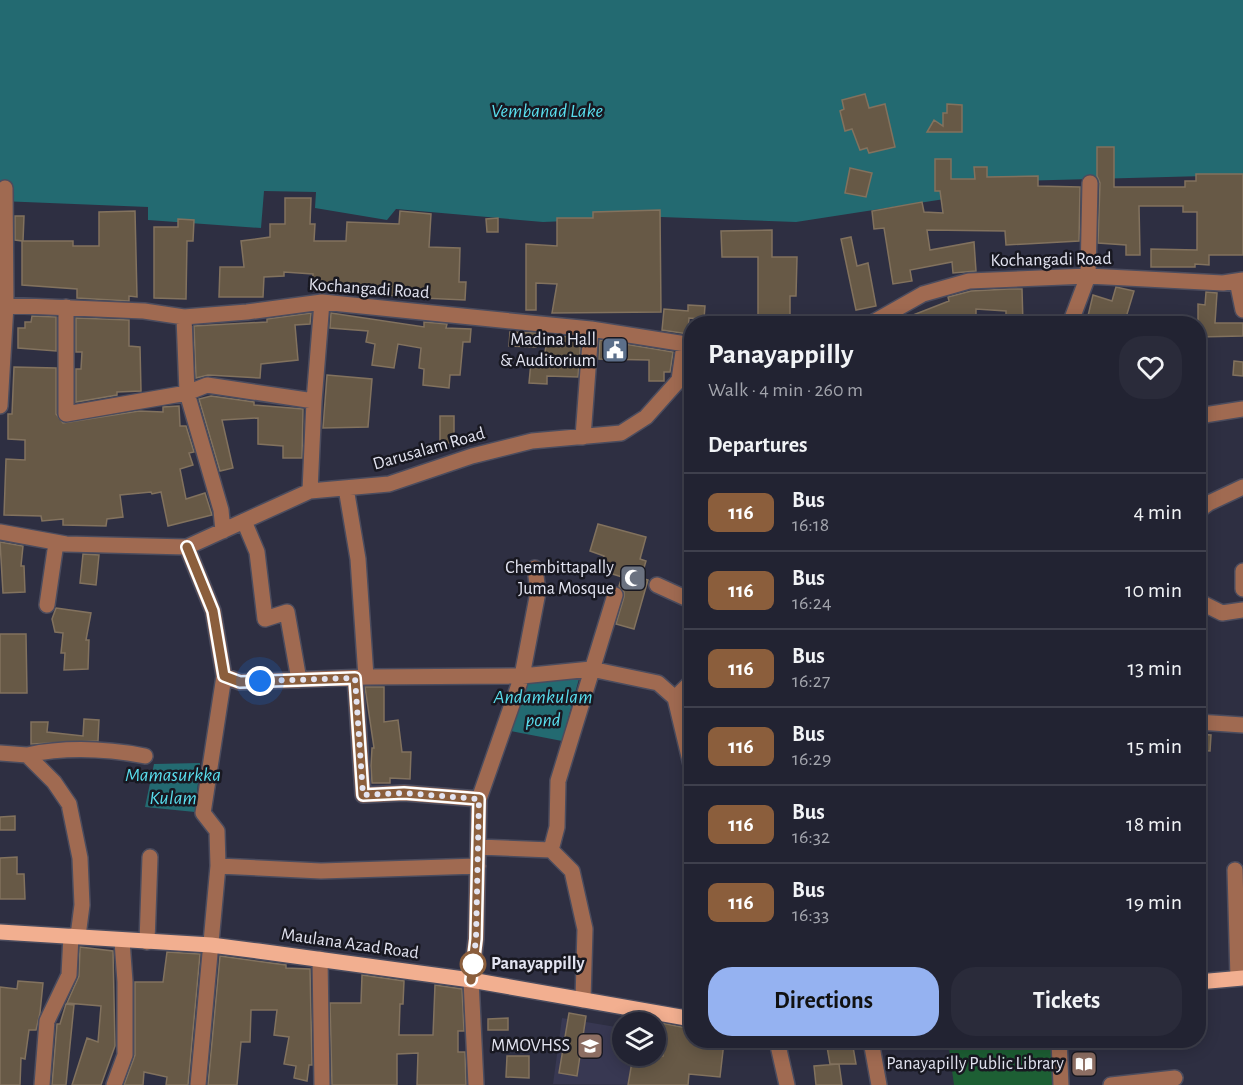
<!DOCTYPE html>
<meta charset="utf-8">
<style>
:root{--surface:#222332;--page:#2a2b3a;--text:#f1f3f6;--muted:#a2a4ac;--line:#3f404d;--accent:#95b2f1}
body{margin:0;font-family:"Alegreya Sans",sans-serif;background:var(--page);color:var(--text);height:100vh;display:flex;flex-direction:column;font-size:22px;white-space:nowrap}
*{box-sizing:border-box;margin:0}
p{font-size:20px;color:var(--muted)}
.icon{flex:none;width:33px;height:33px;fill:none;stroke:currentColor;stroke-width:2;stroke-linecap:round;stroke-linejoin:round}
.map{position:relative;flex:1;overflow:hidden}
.sheet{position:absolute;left:684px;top:316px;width:522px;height:732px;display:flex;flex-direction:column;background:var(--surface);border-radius:24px;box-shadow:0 3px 15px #0003,0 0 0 2px var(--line)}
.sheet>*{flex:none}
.badge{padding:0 12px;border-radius:9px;font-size:21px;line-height:39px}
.buttons{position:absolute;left:612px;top:1012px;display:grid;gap:12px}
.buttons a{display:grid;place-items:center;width:54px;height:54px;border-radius:50%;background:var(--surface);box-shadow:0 3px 15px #0003,0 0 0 2px var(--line);font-size:30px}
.you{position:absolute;width:30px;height:30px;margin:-15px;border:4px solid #fff;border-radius:50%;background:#1a73e8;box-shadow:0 0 0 9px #1a73e833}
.map>.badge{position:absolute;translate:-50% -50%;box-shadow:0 0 0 3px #fff}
h2{padding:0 24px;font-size:22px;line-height:54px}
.round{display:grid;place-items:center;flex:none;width:63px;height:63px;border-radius:24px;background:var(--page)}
.overview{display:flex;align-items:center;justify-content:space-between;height:102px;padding:0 24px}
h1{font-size:28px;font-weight:700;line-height:45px}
.cta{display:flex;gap:12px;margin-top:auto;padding:12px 24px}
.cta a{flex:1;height:69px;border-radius:24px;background:var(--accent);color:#111;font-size:24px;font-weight:700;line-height:69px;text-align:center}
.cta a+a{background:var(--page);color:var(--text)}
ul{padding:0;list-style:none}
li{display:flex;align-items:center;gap:18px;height:78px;padding:0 24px;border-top:2px solid var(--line)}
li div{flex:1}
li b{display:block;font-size:22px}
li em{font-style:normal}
li .badge{min-width:66px;font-weight:700;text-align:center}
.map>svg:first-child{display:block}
.built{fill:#383852}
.green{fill:#1d5f34}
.water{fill:#236a71}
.building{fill:#675946;stroke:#82725e;stroke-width:1.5}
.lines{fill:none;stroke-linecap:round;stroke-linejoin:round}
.minor-casing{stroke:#4b4c5e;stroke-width:18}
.major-casing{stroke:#4b4c5e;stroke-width:18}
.minor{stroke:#a06a51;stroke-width:15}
.major{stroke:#f2af90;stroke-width:15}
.line-casing{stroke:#fff;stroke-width:14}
.line{stroke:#8b5e3c;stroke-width:9}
.walk{stroke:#e3e4f1;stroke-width:6;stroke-dasharray:0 10.8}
.stop-dot{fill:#fff;stroke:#8b5e3c;stroke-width:3}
.labels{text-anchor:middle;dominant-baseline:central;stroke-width:5;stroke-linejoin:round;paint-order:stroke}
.street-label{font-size:18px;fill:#e3e4f1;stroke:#181821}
.poi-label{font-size:18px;fill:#e3e4f1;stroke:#181821;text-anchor:end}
.stop-label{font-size:18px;font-weight:bold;fill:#e3e4f1;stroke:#181821;text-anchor:start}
.water-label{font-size:20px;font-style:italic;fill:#59deed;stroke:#181821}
</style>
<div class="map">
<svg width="1243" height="1085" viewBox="0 0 1243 1085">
<rect width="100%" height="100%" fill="#2e2f42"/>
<path class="built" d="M562 1018 622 1028V1056H656V1034L659 1035 662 1037 655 1085 553 1084Z"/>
<path class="green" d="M948 1041H1052L1056 1085H954Z"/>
<path class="water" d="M0 0H1243V175L978 182 964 196 796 222 661 217 543 222 396 209 387 220 315 208 316 192 264 191 261 228 148 220V207L0 201Z
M580 675 562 741 506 730 523 680Z
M200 763 195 812 145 807 154 764Z"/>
<path class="building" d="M865 94 869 108 885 104 895 147 869 153 867 148 860 150 852 129 845 131 840 111 844 109 842 100Z
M947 104 962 105V132H927L934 120 943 126V113H947Z
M1097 147H1114V187H1185V181H1196V174H1243V255H1209V265L1195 264V267H1151V249L1197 250V212H1183V206H1139L1140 255H1126V245L1098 243 1100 183 1097 176Z
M935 159H951V179H975L974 167H987V177L1038 176V186L1080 187 1079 241 1006 245 1005 231 927 230 930 250 974 242 976 271 953 273 952 262 910 270 912 281 893 284 884 228 874 229 872 211 922 202 924 212 943 213 940 191H935Z
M850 168 872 173 866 197 845 193Z
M285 198H311L310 224H315L314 241H346L347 222 399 224 400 211 431 214 429 247 460 248 459 282H466L465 300 400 297 389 295 390 290 313 289V274L284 272V276L264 277 263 297H219L220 267H244L241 241 270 237V224H285Z
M660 210 661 312 552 313 557 284 536 283V310H526V244L557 246V218H593V212Z
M135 211 137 297 129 296V301L77 298V289L22 285V241L15 240V216H24L23 241H73V246H99V212Z
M498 218V232H487L486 219Z
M178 219 194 220 193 241H187L186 299 154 298V227H178Z
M772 230V257H797L796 296H790V318H758V257H722L721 231Z
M851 237 857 266 868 263 876 306 856 310 841 239Z
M1116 287 1134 291 1124 324H1102L1087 320 1093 295 1112 301Z
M1009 289H1022L1023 324H1006V311L976 309V324H890L949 301 948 297 971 291Z
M1206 292 1217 293 1215 323H1243V336L1198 337V304L1205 305Z
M688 305 705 306 704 319 689 318 688 334 662 330 664 309 688 311Z
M311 313 310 324 295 325 298 360 261 364 260 378 208 375 196 378 194 326 267 322V319Z
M331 313 424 327V322L447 324 446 328 471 329 470 342H463L460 375H450L449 388 423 385 424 369 419 368 421 348 398 344 394 368 372 365 375 344 366 342 368 331 330 328Z
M32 316 56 317V351L18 348V328H25V322H31Z
M76 318 129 320V346L140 347 141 391 117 392V395L76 402V369H81L82 352H76Z
M510 332 536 333V347L509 346Z
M548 335 581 338 578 377 547 376V384L529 383 531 362 543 363Z
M600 340 673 352 670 372H664V381H649V360L599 359Z
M1234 361 1243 362V376L1233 375Z
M14 367 56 368V414L63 423 139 411 163 412V407L179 406 180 426H186L194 452 189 453 193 465 180 469 186 499 205 493 212 515 168 526 161 492 152 494 151 492 120 495 123 517 107 519 106 526 63 525V519L42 521 41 516 4 515 6 459 25 460V440L8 439V414H12Z
M327 375 372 379 368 427 323 428Z
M211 396 254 402V405L303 409 302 458H283V446L258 444V418L222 420 233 468 220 471 199 399Z
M440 416H454V443H440Z
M598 524 646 537 640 559 646 561 641 578 648 580 634 629 616 624 624 597V592L619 586 622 577 606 572 608 564 602 562 604 556 590 551Z
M0 542 23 546 21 566H24L25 592 3 593Z
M83 554 99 555 96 585 80 583Z
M56 608 91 613 86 640H89L88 669 64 670 65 653H61L63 633 55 632 52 619Z
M0 634H26L27 693H0Z
M365 687H384V722L398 720 402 752H411L410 779 390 778V783H372L371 766 372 748H374Z
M84 719 99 720 98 741 31 744V722H48L47 732 83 736Z
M1198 734 1211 735 1210 751 1198 750Z
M15 816V830H0V817Z
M17 857V874H24L25 899H0V858Z
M80 947 113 951 115 1046 101 1085H72L87 1038 98 1042 101 1006 67 1003 79 976Z
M167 952 200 954 188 1085H166L167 1077 144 1072 143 1085H124L135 1055V982H163Z
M220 956 286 965V968L310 969 312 1065H309L307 1081 294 1078 296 1066 284 1064 289 1037 274 1035 277 1010H251L250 1042H241L237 1085H208Z
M362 975 404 981 403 1004H400L399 1035H433L435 985 462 989 464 1031H458V1052H465L466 1085H417L418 1053 397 1054V1085H332L330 1003H361Z
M18 981 43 983 40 1013 36 1030H29L25 1059 21 1058 20 1085H0V987L17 989Z
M66 1004 74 1005 66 1085H52L57 1024H60Z
M569 1013 586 1016 577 1076 559 1073Z
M508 1018V1030H488V1019Z
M656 1022 692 1029V1041L724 1042 720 1077 689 1074 688 1085H628L633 1056H663L664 1037 656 1036Z
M826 1041H852L856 1064H830Z
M507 1056H529V1078L506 1077Z
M839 1064 842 1085H816L814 1066Z"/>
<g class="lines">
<defs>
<path id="minor" d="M1237 281 1243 310
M0 305 144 311 184 317 247 312 322 302 591 329 692 345
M66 307V414L187 393 207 385 314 401
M184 317 187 393 221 510 223 531
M870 324 923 294 969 281 1088 276 1223 283 1243 280
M1070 324 1088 276 1090 183
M0 406 6 305 5 188
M1198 416 1243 409
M583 437 591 329
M346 488 358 559 366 677
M310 491 314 401 322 302
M1198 511 1209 503 1243 487
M244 521 257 552 265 619 287 612 299 680
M0 532 66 544 187 547 310 491 389 484 472 456 532 441 621 433 646 417 679 380 684 345
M187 547 213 611 224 676 240 682 366 677 522 676 591 669 658 683 675 698 692 704
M1243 571V589
M657 585 692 601
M1198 601 1222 613 1243 610
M47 605 56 543
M355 678 363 795 404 793 479 799
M692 681 675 698 692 769
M1198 722 1243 725
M0 753 27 755 54 782 69 804 80 858 82 905 78 936
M27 755C65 747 108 749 145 756
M479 847 551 850 572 871 585 929 583 1000
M551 850 557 827 558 781 615 595
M218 866 321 871 478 866
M1235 870 1238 978
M147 942 150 857
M320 959 322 1085
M777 1041 787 1085
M871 1041 879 1085
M1059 1041 1061 1085
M42 1085 47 1021 69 975 71 936
M114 1085 125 1055V982L122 941
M198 1085 218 866 217 831 203 813 224 676
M476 1085 471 980 476 939 479 799 522 676 538 592 535 568
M1111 1085 1175 1078"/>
<path id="major" d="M0 932 211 945 258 951 471 980 692 1019
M1198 982 1243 978"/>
</defs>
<use href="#minor" class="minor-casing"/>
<use href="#major" class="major-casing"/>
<use href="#minor" class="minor"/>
<use href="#major" class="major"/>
</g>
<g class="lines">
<defs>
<path id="line" d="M187 547 213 611 224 676 240 682 355 678 363 795 404 793 479 799 476 939 471 980"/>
</defs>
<use href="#line" class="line-casing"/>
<use href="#line" class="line"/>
<path class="walk" d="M260 681 355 678 363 795 404 793 479 799 476 939 473 964"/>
</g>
<defs>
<symbol id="civic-square" viewBox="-11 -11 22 22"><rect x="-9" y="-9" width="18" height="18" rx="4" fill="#5c6f8a" stroke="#181821"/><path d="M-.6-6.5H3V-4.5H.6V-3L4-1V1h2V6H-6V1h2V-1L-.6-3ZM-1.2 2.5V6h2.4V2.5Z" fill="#fff"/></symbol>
<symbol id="mosque-square" viewBox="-11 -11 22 22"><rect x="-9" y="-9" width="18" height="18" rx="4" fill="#6b7280" stroke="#181821"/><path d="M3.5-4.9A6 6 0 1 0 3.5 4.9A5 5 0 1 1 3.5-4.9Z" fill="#fff"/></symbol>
<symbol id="school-square" viewBox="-11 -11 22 22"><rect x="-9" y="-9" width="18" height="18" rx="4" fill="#8d6e63" stroke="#181821"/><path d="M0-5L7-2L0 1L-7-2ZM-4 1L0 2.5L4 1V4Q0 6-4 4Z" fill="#fff"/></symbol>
<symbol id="library-square" viewBox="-11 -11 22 22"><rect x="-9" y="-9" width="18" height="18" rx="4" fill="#8d6e63" stroke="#181821"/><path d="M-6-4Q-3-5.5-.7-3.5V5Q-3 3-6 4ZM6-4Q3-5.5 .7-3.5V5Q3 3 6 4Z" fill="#fff"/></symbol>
</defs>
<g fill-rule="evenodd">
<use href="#civic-square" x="600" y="335" width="30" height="30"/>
<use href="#mosque-square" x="618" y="563" width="30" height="30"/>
<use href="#school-square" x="575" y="1031" width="30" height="30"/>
<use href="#library-square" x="1069" y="1049" width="30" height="30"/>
</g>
<circle class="stop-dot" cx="473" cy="964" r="12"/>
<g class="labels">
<g class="street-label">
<text transform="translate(1051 260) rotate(-1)">Kochangadi Road</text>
<text transform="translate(369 289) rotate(4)">Kochangadi Road</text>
<text transform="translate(429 449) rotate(-16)">Darusalam Road</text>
<text transform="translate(350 944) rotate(8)">Maulana Azad Road</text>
</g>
<g class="poi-label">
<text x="596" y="340">Madina Hall<tspan x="596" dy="21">&amp; Auditorium</tspan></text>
<text x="614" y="568">Chembittapally<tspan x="614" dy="21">Juma Mosque</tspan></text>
<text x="570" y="1046">MMOVHSS</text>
<text x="1064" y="1064">Panayapilly Public Library</text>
</g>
<g class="stop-label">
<text x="491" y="964">Panayappilly</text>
</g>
<g class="water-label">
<text x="547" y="111">Vembanad Lake</text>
<text x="543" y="697">Andamkulam<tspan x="543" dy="23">pond</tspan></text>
<text x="173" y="775">Mamasurkka<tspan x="173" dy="23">Kulam</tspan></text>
</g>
</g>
</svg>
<div class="buttons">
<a><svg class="icon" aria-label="layers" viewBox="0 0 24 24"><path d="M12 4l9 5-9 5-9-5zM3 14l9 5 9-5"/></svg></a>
</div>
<div class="you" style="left:260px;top:681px"></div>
<section class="sheet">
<div class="overview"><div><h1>Panayappilly</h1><p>Walk · 4 min · 260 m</p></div><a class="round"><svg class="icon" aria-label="heart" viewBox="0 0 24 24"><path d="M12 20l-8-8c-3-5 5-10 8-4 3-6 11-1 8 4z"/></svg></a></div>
<h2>Departures</h2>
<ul>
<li><span class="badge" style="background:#8b5e3c;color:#fff">116</span><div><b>Bus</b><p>16:18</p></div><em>4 min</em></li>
<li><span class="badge" style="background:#8b5e3c;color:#fff">116</span><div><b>Bus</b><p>16:24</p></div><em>10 min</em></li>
<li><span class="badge" style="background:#8b5e3c;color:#fff">116</span><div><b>Bus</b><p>16:27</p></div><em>13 min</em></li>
<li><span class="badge" style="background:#8b5e3c;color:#fff">116</span><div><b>Bus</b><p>16:29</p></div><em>15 min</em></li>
<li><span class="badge" style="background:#8b5e3c;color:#fff">116</span><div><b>Bus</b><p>16:32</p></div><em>18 min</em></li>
<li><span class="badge" style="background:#8b5e3c;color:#fff">116</span><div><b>Bus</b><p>16:33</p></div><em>19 min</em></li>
</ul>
<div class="cta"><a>Directions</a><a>Tickets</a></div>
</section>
</div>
